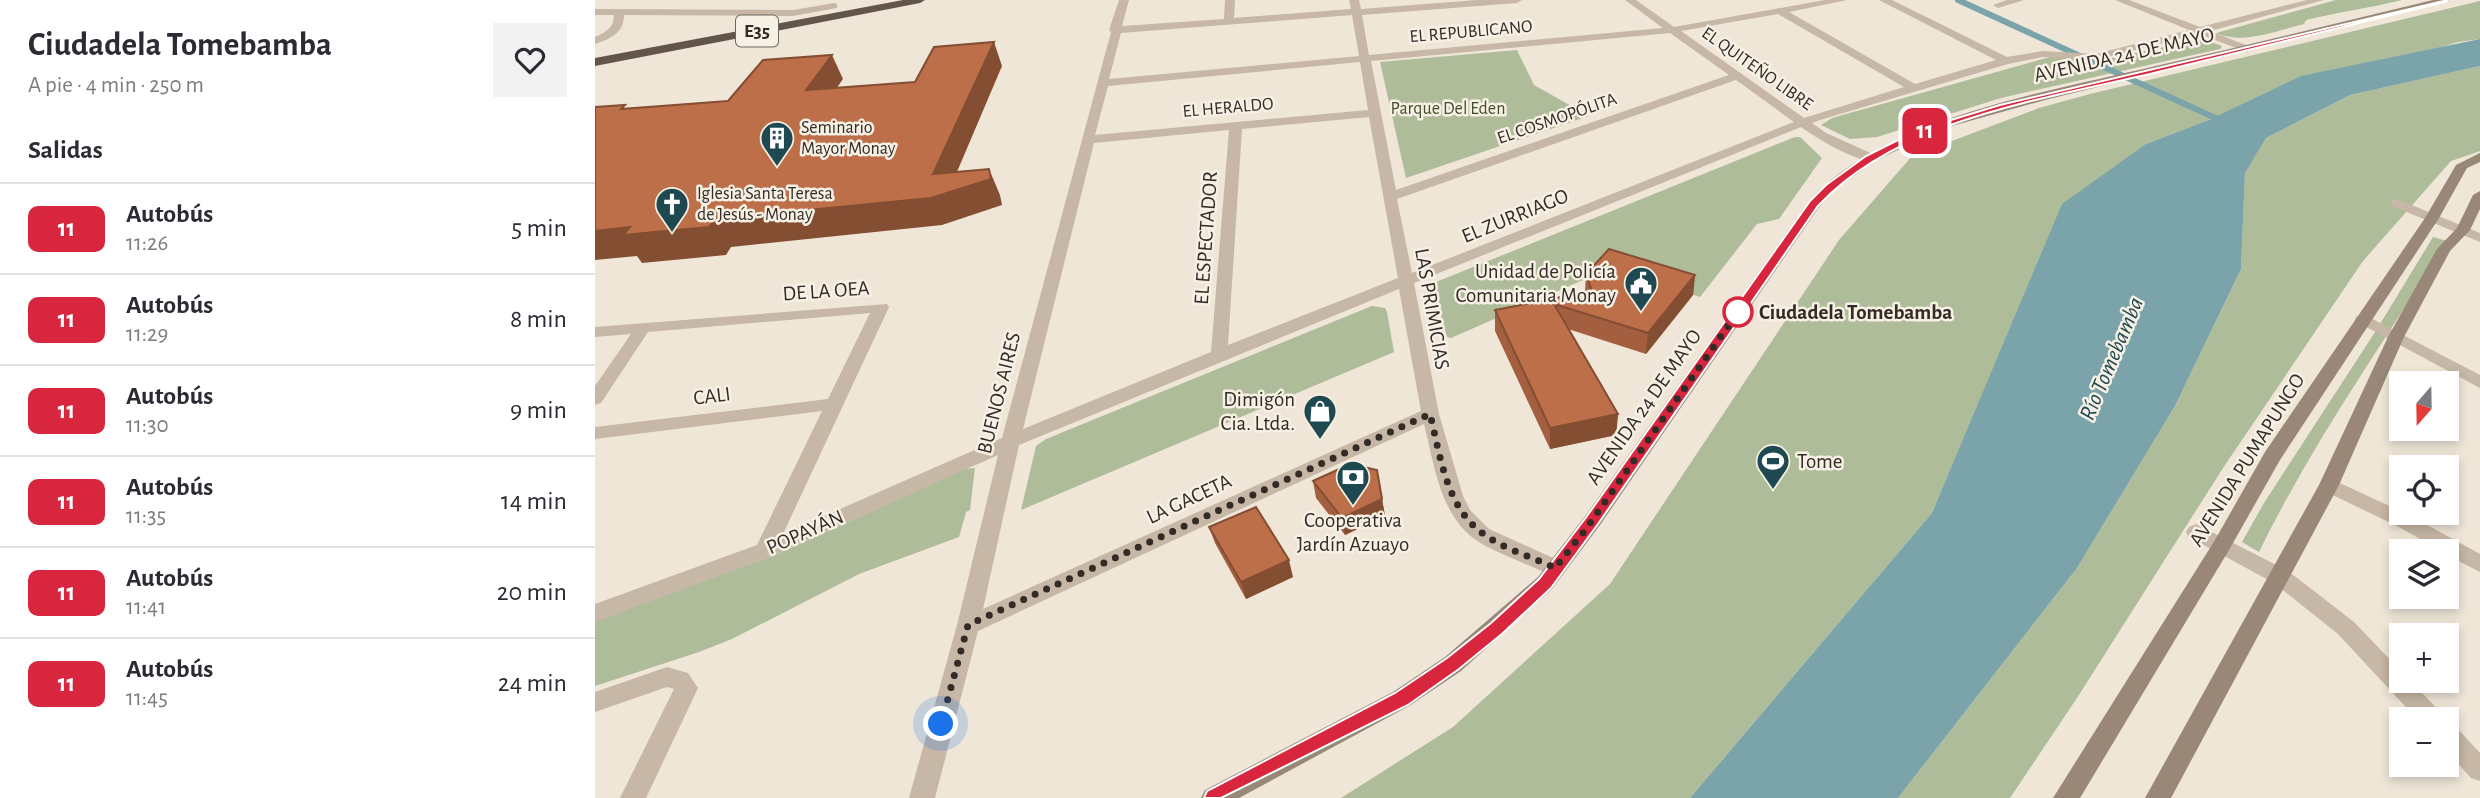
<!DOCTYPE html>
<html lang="es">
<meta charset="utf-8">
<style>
:root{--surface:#fff;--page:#f2f2f3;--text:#2b2b33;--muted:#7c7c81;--line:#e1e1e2}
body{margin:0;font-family:"Alegreya Sans",sans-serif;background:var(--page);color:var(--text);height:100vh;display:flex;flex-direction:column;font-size:26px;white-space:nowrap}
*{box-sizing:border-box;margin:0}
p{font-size:23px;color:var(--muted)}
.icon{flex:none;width:38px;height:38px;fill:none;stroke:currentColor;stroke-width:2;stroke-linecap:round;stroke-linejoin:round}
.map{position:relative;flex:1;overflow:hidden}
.sheet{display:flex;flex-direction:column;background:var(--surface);width:595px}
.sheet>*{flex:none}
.badge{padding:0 14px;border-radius:10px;font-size:24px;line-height:46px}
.needle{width:46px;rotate:200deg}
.controls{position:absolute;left:1794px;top:371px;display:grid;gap:14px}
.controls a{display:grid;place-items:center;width:70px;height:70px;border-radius:0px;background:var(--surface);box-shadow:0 4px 10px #0003;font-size:35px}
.you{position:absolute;width:35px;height:35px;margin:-18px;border:5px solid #fff;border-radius:50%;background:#1a73e8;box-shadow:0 0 0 10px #1a73e833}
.map>.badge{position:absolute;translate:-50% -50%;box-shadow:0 0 0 4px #fff}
h2{padding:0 28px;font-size:26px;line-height:63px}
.round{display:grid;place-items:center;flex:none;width:74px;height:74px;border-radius:0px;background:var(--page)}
.headline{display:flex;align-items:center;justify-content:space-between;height:119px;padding:0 28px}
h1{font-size:33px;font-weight:600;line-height:52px}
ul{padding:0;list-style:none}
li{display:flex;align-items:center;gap:21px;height:91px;padding:0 28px;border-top:2px solid var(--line)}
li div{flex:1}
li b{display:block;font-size:26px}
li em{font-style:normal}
li .badge{min-width:77px;font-weight:700;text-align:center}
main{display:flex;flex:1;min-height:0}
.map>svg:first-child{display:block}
.green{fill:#aebc9a}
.water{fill:#7aa3aa}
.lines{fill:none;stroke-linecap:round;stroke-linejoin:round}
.stream{stroke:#7aa3aa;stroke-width:6}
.minor{fill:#c6b7a6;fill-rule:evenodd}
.secondary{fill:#998777;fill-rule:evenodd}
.trunk{fill:#63554b;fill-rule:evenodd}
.wall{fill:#a35f3f}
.shaded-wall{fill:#844e33}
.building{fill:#bd6f49;stroke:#844e33;stroke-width:2}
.line{fill:#d7263d;stroke:#fff;stroke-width:2}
.walk{stroke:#322b26;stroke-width:7;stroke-dasharray:0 12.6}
.stop-dot{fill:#fff;stroke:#d7263d;stroke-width:3.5}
.labels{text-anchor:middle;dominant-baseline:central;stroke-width:5;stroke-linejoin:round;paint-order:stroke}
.far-street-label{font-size:18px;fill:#322b26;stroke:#f7f0e4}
.far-park-label{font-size:18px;fill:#3f4f2c;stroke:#f7f0e4}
.far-poi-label{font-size:18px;fill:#322b26;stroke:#f7f0e4;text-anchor:start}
.shield{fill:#f7f0e4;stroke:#6d665f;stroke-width:2}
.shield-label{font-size:19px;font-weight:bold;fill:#322b26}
.street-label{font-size:21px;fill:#322b26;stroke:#f7f0e4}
.poi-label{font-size:21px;fill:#322b26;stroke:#f7f0e4;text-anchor:end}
.stop-label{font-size:21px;font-weight:bold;fill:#322b26;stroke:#f7f0e4;text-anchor:start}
.water-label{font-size:23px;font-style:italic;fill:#1f4950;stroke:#f7f0e4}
</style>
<main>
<section class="sheet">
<div class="headline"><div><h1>Ciudadela Tomebamba</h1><p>A pie · 4 min · 250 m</p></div><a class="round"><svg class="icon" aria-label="heart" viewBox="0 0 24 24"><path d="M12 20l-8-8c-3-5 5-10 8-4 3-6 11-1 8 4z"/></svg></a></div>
<h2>Salidas</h2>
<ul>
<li><span class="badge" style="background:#d7263d;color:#fff">11</span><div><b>Autobús</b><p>11:26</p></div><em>5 min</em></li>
<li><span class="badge" style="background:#d7263d;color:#fff">11</span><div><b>Autobús</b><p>11:29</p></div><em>8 min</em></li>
<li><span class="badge" style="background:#d7263d;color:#fff">11</span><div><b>Autobús</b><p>11:30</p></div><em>9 min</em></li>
<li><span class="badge" style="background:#d7263d;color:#fff">11</span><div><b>Autobús</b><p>11:35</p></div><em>14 min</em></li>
<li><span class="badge" style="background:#d7263d;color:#fff">11</span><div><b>Autobús</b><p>11:41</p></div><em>20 min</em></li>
<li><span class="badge" style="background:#d7263d;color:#fff">11</span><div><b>Autobús</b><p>11:45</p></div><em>24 min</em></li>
</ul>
</section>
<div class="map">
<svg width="1885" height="798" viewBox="0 0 1885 798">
<rect width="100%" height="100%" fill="#efe6d8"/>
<path class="green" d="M1741 0H1807C1775 8 1743 12 1711 20L1709 24C1680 31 1649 45 1621 33Z
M1885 1V39L1863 42 1616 119 1551 144 1399 368 1337 513 1095 798H746L858 727 1015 584 1244 240 1317 156 1444 108 1495 94Z
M1607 39 1627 46 1625 49 1406 98 1282 137 1255 139 1226 125 1237 118 1473 52 1497 62Z
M922 50 939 85 994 116 811 178 785 62Z
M1885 66V151L1856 161 1768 261 1628 468 1482 698 1415 798H1303L1482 568 1580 406 1646 269 1650 172 1671 138 1755 95Z
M1200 137H1205L1227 158 1184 219 1162 224 1105 297 1013 269 856 338 852 337 838 285 841 282Z
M1838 237 1852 241C1788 344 1717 443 1664 552L1647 542 1669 503 1782 329Z
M777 306 790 308 792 312 799 352 426 510 441 446 451 439Z
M380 468 375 510 371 512 364 537 264 574 137 639 104 652 0 686V621L182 554 370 469Z"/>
<path class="water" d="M1885 39V66L1755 95 1671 138 1650 173 1646 269 1580 406 1482 568 1303 798H1095L1337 513 1467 204 1551 144 1616 119 1706 76Z"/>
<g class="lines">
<path class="stream" d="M1363 0 1629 122"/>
<path class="minor" d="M524 0H534L527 26 629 19 630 0H640L639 18 756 9 754 0H764L766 9 882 0H927L922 3 767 15 774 55 1068 28 1030 0H1041L1079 27 1230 0H1252L1194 12 1320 84 1401 60 1284 0H1297L1412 57 1448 51 1501 54 1594 30 1520 0H1534L1605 27 1712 0H1729L1615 31 1656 47 1657 49 1652 52 1604 34 1501 60 1448 57 1413 64 1225 120 1217 123 1231 133 1280 155V161C1262 163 1221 138 1206 127L819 283 844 414 868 496 875 510 894 529 967 562 970 568 967 574 960 576 953 574C931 563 897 552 878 538 844 511 839 463 829 424L383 631 340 798H314L362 625 403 455 177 556 0 622V604L162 545 227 411 0 439V427L233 399 275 313 53 332 6 403 0 405V386L36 334 0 337V327L292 304 294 307 188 534 407 438 516 32 514 30ZM1183 14 1309 87 1209 118 1086 31ZM757 15 764 56 514 79 526 33ZM1075 33 1134 75 801 190 776 61ZM765 62 773 110 500 135 513 86ZM1141 80 1199 122 817 273 802 199ZM774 117 803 278 633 345 647 129ZM634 130 616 352 428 429 499 143ZM804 289 826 411 388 609 424 445Z
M1412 0H1429L1403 8 1398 5Z
M239 3 242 4V8L198 16 29 15C29 33 15 39 0 44V37C11 32 19 28 19 15H0V9L198 10Z
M1802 199 1885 233V242L1797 206V200Z
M1768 314 1885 375V388L1762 322 1760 319 1762 316Z
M1734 478 1816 516 1885 554V572L1852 555V551H1846L1802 526 1727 490 1724 485 1727 480Z
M1601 524 1693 571 1759 622 1806 671V681H1816L1845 712 1849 719H1822L1743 634 1679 583 1594 537 1591 532 1594 527Z
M72 667 93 673 103 688 51 798H25L79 689 72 687 0 712V692Z
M1852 723 1860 726 1885 753V781L1876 778 1852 751Z"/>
<path class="secondary" d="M1838 0H1855L1450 100 1346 129 1280 161 1239 190 1224 207 1005 525 957 589 866 671 814 706 644 798H606L610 790 798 692 850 657 943 577 991 515 1214 201C1290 117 1457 91 1565 65 1656 44 1747 22 1838 0Z
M1885 153V162L1872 168 1844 218 1685 460 1634 550 1485 798H1458L1620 540 1670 452 1830 218 1861 165Z
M1885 191V209L1875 230 1855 251 1809 337 1744 485 1576 798H1550L1724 485 1793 337 1842 249 1862 228 1878 195Z"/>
<path class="trunk" d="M308 0H330L325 3 0 66V58Z"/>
</g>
<path class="wall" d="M991 274 1100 275 1098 295 1051 354 973 329 1023 414 1021 435 955 449 900 331V310L990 293Z
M718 481 787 499 790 516 750 535 721 498Z
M614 527 698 577 651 599 620 543Z"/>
<path class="shaded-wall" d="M399 42 407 66 353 193 394 169 405 195 407 205 347 225 136 247 131 255 47 263 42 256 0 260V231L338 174Z
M237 55 248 79 223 115 211 90Z
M1100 275 1098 295 1051 354 1053 333Z
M1023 414 1021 435 955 449V428Z
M787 499 790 516 750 535 747 518Z
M694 560 698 577 651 599 646 582Z"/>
<path class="building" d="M399 42 338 174 394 169 396 179 336 198 120 219 114 227 28 235 35 227 0 231V107L30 105 26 109 133 101 168 60 237 55 211 90 320 82 339 47Z
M1014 249 1100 275 1053 333 959 304 1023 414 955 428 900 310 997 291 991 274Z
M755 464 782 470 787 499 747 518 718 481Z
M661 507 694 560 646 582 614 527Z"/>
<path class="line" d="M1850 2C1756 25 1662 48 1567 71 1453 99 1306 117 1223 206L1003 524 956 588 908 633 864 669 813 705 626 798H609L612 791 800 693 852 658 896 623 944 579 992 516 1215 201 1231 185 1271 156 1323 130 1405 105 1853 0Z"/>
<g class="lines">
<path class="walk" d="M346 724 373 625 835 414C845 454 851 506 886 532 906 548 937 557 960 568L991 529 1143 312"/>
</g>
<defs>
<symbol id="building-pin" viewBox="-11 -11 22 30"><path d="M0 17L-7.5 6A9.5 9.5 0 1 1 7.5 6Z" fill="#1f4950" stroke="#f7f0e4"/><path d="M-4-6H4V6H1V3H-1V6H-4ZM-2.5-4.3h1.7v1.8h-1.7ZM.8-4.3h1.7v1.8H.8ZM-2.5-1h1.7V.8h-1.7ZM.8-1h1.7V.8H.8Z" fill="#fff"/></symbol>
<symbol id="church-pin" viewBox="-11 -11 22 30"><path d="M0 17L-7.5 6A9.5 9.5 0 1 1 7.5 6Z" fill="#1f4950" stroke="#f7f0e4"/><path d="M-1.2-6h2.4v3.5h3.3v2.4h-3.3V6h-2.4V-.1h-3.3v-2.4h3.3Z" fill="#fff"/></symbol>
<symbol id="civic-pin" viewBox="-11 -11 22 30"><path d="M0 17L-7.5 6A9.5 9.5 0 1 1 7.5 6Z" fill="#1f4950" stroke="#f7f0e4"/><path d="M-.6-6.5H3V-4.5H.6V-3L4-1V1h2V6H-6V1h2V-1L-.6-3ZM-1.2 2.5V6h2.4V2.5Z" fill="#fff"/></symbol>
<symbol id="shop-pin" viewBox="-11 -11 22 30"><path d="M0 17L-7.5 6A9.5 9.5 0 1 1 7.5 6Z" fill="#1f4950" stroke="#f7f0e4"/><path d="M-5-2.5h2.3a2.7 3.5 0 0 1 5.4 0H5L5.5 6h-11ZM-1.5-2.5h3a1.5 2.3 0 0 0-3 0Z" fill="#fff"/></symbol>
<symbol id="stadium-pin" viewBox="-11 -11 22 30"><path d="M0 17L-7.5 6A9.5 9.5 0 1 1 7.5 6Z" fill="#1f4950" stroke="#f7f0e4"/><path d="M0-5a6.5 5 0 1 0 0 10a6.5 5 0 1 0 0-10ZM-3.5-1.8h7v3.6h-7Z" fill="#fff"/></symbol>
<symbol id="bank-pin" viewBox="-11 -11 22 30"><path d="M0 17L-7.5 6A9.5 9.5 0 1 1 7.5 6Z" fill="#1f4950" stroke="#f7f0e4"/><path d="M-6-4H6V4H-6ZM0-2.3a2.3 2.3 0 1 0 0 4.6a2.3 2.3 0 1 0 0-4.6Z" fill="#fff"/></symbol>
</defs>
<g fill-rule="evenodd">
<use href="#building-pin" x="163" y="119" width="38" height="52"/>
<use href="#church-pin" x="58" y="185" width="38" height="52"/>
<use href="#civic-pin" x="1027" y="264" width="38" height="52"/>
<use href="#shop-pin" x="706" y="392" width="38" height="52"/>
<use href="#stadium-pin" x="1159" y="442" width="38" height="52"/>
<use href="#bank-pin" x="739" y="458" width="38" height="52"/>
</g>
<circle class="stop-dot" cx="1143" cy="312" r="14"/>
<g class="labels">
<g class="far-street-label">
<text transform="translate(876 32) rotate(-5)">EL REPUBLICANO</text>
<text transform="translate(1162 69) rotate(35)">EL QUITEÑO LIBRE</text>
<text transform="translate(633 108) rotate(-5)">EL HERALDO</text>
<text transform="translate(962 119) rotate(-19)">EL COSMOPÓLITA</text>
</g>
<g class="far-park-label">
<text x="853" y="109">Parque Del Eden</text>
</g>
<g class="far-poi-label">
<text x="206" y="128">Seminario<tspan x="206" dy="21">Mayor Monay</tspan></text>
<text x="102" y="194">Iglesia Santa Teresa<tspan x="102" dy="21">de Jesús - Monay</tspan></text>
</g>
<rect class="shield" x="141" y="15.5" width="42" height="31" rx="5"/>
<g class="shield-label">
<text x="162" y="31">E35</text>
</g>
<g class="street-label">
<text transform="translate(1529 55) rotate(-13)">AVENIDA 24 DE MAYO</text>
<text transform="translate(920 216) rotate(-22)">EL ZURRIAGO</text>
<text transform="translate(611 238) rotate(-86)">EL ESPECTADOR</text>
<text transform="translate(231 291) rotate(-4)">DE LA OEA</text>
<text transform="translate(837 309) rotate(80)">LAS PRIMICIAS</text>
<text transform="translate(404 393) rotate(-76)">BUENOS AIRES</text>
<text transform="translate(117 396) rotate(-7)">CALI</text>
<text transform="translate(1049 407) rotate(-55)">AVENIDA 24 DE MAYO</text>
<text transform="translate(1652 460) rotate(-58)">AVENIDA PUMAPUNGO</text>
<text transform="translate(594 499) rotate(-25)">LA GACETA</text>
<text transform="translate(210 532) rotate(-24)">POPAYÁN</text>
</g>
<g class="poi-label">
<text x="1021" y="271">Unidad de Policía<tspan x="1021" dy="24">Comunitaria Monay</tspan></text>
<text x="700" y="399">Dimigón<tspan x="700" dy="24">Cia. Ltda.</tspan></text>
<text x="1202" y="461" text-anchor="start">Tome</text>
<text x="758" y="520" text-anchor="middle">Cooperativa<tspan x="758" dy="24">Jardín Azuayo</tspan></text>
</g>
<g class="stop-label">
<text x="1164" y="312">Ciudadela Tomebamba</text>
</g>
<g class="water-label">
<text transform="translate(1517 359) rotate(-67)">Río Tomebamba</text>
</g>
</g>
</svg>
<div class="controls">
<a><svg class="needle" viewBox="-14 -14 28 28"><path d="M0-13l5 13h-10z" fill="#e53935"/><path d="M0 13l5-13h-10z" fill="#7c7c81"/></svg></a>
<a><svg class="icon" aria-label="locate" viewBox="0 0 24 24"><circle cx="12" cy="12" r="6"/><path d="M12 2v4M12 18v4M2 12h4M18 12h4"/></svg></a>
<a><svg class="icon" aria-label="layers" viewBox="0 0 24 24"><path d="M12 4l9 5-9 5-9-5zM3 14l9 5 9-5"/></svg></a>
<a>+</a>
<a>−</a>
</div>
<div class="you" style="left:346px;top:724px"></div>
<b class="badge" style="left:1330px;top:131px;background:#d7263d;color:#fff">11</b>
</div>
</main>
